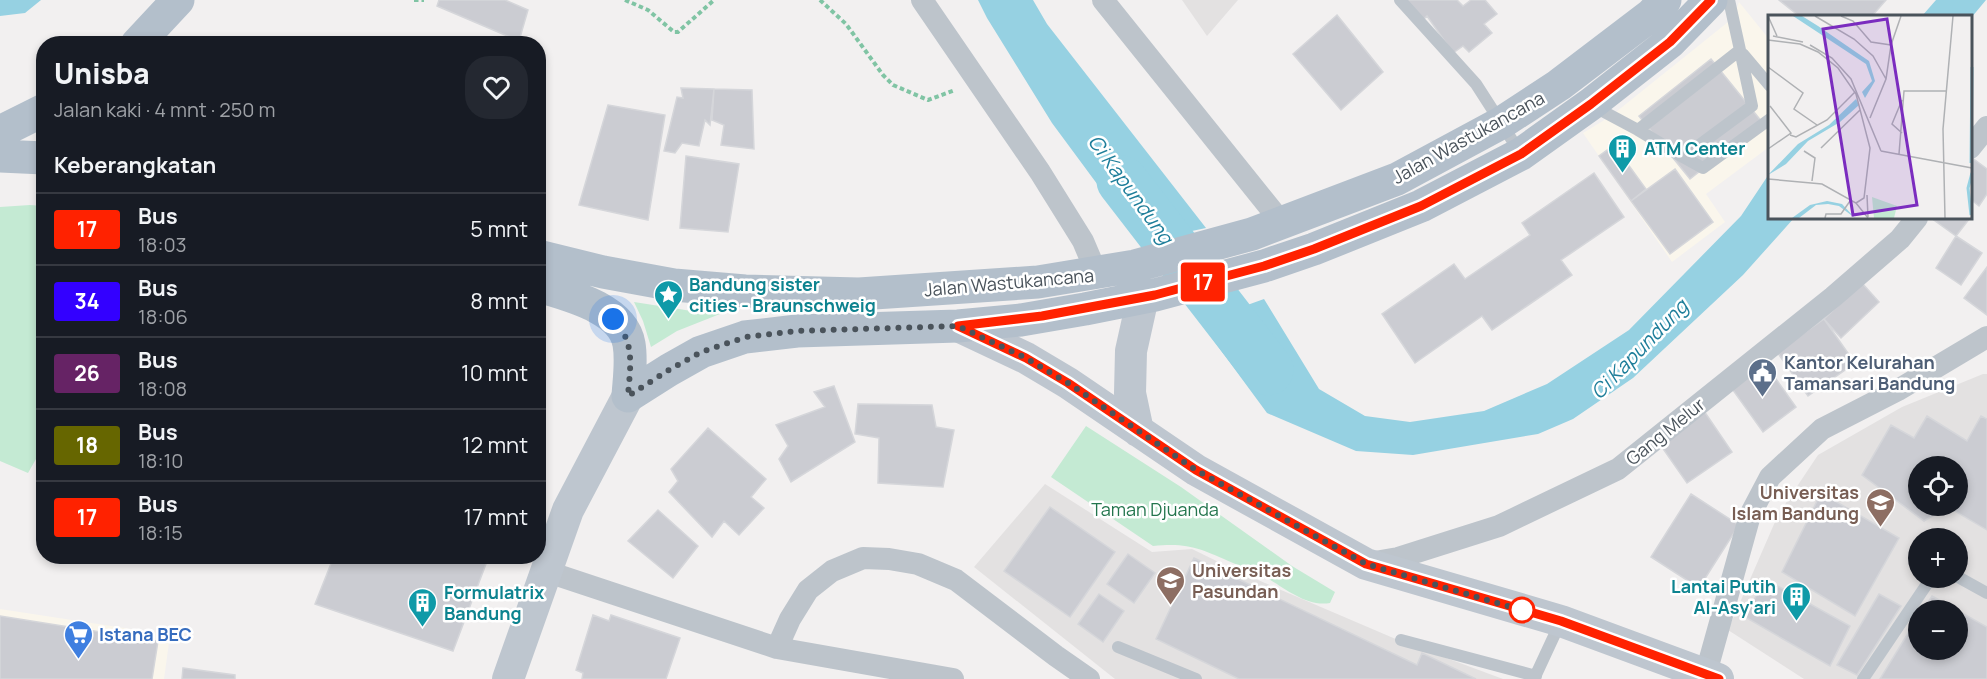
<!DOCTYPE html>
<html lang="id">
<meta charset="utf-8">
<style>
:root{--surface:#171b24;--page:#242831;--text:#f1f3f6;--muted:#9ea1a6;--line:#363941}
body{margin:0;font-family:Manrope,sans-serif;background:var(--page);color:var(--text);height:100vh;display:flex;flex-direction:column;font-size:22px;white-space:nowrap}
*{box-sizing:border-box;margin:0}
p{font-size:20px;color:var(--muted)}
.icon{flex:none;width:33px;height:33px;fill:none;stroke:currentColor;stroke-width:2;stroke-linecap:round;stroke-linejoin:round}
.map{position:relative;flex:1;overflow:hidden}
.drawer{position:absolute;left:36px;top:36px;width:510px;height:528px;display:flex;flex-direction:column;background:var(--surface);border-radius:24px;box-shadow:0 3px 9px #0003}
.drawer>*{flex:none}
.badge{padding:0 12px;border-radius:4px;font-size:21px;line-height:39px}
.fabs{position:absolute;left:1908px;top:456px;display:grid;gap:12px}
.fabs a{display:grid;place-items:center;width:60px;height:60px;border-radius:50%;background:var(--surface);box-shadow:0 3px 9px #0003;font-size:30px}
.you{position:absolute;width:30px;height:30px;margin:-15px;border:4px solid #fff;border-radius:50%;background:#1a73e8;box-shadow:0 0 0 9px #1a73e833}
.map>.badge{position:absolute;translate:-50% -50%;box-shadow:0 0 0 3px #fff}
h2{padding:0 18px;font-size:22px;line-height:54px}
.round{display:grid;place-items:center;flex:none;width:63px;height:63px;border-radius:24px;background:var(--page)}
.summary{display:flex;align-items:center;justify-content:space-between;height:102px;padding:0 18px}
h1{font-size:28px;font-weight:800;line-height:45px}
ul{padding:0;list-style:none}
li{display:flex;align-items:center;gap:18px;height:72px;padding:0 18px;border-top:2px solid var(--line)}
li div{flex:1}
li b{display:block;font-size:22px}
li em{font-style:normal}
li .badge{min-width:66px;font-weight:700;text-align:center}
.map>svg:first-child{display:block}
.commercial{fill:#faf6ec}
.education{fill:#e3e1e1;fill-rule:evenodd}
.green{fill:#c4ead3}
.water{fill:#96d1e2}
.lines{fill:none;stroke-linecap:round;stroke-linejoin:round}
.river{stroke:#96d1e2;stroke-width:51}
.building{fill:#cbccd2;stroke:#d5d6da;stroke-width:1.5;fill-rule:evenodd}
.path{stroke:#80c4a4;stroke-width:4;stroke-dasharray:4.5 3;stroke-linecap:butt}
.service{stroke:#bdc4cb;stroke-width:12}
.minor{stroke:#bdc4cb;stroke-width:22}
.secondary{stroke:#bec6cf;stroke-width:32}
.primary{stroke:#b3bfcb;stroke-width:33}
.line-casing{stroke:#fff;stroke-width:14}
.line{stroke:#f20;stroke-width:9}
.walk{stroke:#4a535b;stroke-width:6;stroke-dasharray:0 10.8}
.stop-dot{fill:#fff;stroke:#f20;stroke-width:3}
.labels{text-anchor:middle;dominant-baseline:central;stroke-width:5;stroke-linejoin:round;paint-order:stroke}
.street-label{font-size:18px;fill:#4a535b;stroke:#fff}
.culture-label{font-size:18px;font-weight:bold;fill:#0d838f;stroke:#fff;text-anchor:start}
.service-label{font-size:18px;font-weight:bold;fill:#4e5e75;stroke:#fff;text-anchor:start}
.education-label{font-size:18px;font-weight:bold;fill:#785e54;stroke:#fff;text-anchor:end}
.park-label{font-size:18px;fill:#23754d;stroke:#fff}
.shop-label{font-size:18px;font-weight:bold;fill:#366cbe;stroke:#fff;text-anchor:start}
.water-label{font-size:20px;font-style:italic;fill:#1e7e9a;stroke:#fff}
.inset-river{fill:none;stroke:#96d1e2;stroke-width:3}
.inset-road{fill:none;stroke:#afb1b4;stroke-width:1.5}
.view{fill:#7b2cbf;fill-opacity:0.15;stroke:#7b2cbf;stroke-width:3}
.inset-edge{fill:none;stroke:#4a535b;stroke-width:3}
</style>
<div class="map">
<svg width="1987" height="679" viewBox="0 0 1987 679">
<rect width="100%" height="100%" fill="#f2f0f0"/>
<path class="commercial" d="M1739 2 1769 39V147L1706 194 1725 222 1672 262 1583 133 1611 116 1733 18Z
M0 609 170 635 164 679H0Z"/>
<path class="education" d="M1182 0H1238L1207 36Z
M1983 374H1987V679H1804L1728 630 1778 515 1818 455 1902 407ZM1918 466H1958V506H1918ZM1918 538H1958V578H1918ZM1918 610H1958V650H1918Z
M1045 484 1152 552 1192 549 1237 571 1398 640 1503 679H1115L974 567Z"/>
<path class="green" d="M30 205 43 206 44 445 28 473 0 461V207Z
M634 302 698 312 720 314 677 331 651 347 643 321Z
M1086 426 1181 487 1292 566 1335 592 1330 603C1307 607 1286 589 1267 578 1256 572 1244 568 1233 563 1202 549 1188 542 1153 546L1051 477Z"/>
<path class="water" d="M0 0H41L25 13 0 16Z
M978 0H1033L1047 24 1206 228 1140 242 1052 123 987 18Z
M1936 0H1986L1971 18 1922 16Z
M1769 174 1770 218H1794L1743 275 1633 378 1573 419 1538 434 1413 455 1356 451 1267 413 1200 322 1264 299 1319 389 1365 416 1410 422 1484 411 1547 384 1629 330 1741 216Z"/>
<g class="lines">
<path class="river" d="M1122 181 1268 370"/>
</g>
<path class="building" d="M439 0H505L528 10 519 41 437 6Z
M1404 0H1457L1463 6 1471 0H1485L1497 14 1484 24 1492 33 1469 52 1463 46 1453 53 1427 16 1422 21Z
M1779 0H1886L1872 16H1799Z
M1337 15 1383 72 1341 110 1293 54Z
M1711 59 1762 122 1690 179 1639 116Z
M681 88 714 89 710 125 705 120 699 146 682 143 675 153 664 151 677 97 683 98Z
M714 89 752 90 754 149 721 145 724 125 712 120Z
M608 105 665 115 648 220 579 205Z
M1614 145 1646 189 1631 201 1599 156Z
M686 156 739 164 728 232 680 228Z
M1971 157 1987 169V194L1979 206 1970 199Z
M1675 169 1713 222 1670 254 1631 201Z
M1594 173 1624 217 1561 260 1572 275 1492 330 1482 316 1415 363 1382 314 1454 264 1465 279 1530 235 1522 223Z
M1931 218H1970L1956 236Z
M1956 236 1982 253 1961 285 1936 268Z
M1987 267V315L1964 298Z
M1862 283 1879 302 1841 338 1824 319Z
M1824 319 1855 363 1808 396 1777 352Z
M1764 362 1796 407 1763 432 1730 386Z
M834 386 855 442 791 482 779 459 788 446 776 425 825 407 814 392Z
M858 404 932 405 936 427 954 430 943 487 878 483 879 438 855 434Z
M1704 411 1732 452 1687 483 1659 443Z
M1927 416 1967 441 1981 416 1987 419V530L1948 507 1924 521 1862 475 1891 425 1914 438ZM1918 466H1958V506H1918Z
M708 428 766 479 751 497 764 508 739 535 724 521 712 537 669 492 678 481 671 469Z
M1821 493 1899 538 1855 616 1782 572Z
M1691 494 1739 525 1699 588 1651 557Z
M1050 507 1115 552 1070 617 1004 571Z
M658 510 698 546 673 578 628 541Z
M1128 554 1155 573 1134 603 1107 584Z
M334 556H489L453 651 315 604Z
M1194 558 1417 665 1422 653 1476 679H1239L1156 639Z
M1765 579 1850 626 1830 666 1745 617Z
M1099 594 1124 611 1103 642 1078 624Z
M1879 594 1901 606 1857 675 1837 665Z
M1932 596 1987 627V679H1880L1918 617V650H1958V610H1923Z
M593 615 609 621 611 615 680 638 666 679H582L583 673 576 670Z
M0 616 158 641 152 679H0Z
M183 668 235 675V679H182Z"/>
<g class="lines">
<path class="path" d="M414 0H424
M625 0 648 10 674 32H678L714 0
M820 0 846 24 883 75 893 85 928 100 955 90"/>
<path class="service" d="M1400 0 1476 84 1521 154
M1743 54 1770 86
M1593 106 1638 130 1740 50 1729 0
M1638 130 1683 157 1752 106 1740 50
M1683 157 1703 168 1770 119
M1958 577 1987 593
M1401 640 1536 676
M1118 647 1196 679
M1534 679 1560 623
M1863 679 1931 578"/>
<path class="minor" d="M922 0 1040 172 1083 241 1097 274
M1103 0 1282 223
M1970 148 1987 127
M1369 563 1398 558 1499 526 1618 469 1833 297 1900 239 1917 218
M545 571 777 648 953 679
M777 648 790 619 808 590 832 571 863 558 889 559 918 564 956 580 1056 656 1089 679
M1706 673 1750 515 1770 477 1822 429 1898 390 1987 337"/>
<path class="secondary" d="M958 326 1026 358 1068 383 1196 470 1366 564 1561 621 1718 679
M1138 431 1130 393 1131 351 1143 297
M508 679 568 510 628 396"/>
<path class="primary" d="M137 44 178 0
M0 132 44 110
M0 156 44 158
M538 256 603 272 674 285 745 291 859 294 1038 282 1135 266 1252 234 1397 179 1501 123 1559 85 1651 15 1665 0
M538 286C568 295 623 308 629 344 632 361 629 380 628 396
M628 396 669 370 701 352 745 337 797 331 958 326 1021 320 1085 309 1155 295 1264 266 1314 249 1421 206 1521 154 1591 104 1670 42 1711 0"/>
</g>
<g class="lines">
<defs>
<path id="line" d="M1711 0 1670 42 1591 104 1521 154 1421 206 1314 249 1264 266 1155 295 1042 316 958 326 1026 358 1068 383 1196 470 1366 564 1561 621 1719 679"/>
</defs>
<use href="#line" class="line-casing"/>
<use href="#line" class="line"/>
<path class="walk" d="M613 319C636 342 630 367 628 396L669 370 701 352 746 337 797 331 958 326 1026 358 1068 383 1196 470 1366 564 1524 611 1522 610"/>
</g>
<defs>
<symbol id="building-pin" viewBox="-11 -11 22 30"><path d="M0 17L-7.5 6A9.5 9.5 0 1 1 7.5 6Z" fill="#0f9aa8" stroke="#fff"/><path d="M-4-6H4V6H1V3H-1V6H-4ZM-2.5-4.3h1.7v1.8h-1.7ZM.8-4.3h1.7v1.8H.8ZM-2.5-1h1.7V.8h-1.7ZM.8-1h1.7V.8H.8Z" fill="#fff"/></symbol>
<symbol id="sight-pin" viewBox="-11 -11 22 30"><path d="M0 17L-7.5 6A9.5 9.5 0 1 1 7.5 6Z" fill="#0f9aa8" stroke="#fff"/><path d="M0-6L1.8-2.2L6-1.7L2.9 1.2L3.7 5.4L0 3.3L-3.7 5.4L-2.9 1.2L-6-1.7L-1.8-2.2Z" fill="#fff"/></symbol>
<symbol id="civic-pin" viewBox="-11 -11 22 30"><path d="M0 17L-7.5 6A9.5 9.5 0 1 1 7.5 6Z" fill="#5c6f8a" stroke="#fff"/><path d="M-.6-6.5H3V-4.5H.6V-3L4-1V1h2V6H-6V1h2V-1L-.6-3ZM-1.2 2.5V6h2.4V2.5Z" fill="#fff"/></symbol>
<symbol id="university-pin" viewBox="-11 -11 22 30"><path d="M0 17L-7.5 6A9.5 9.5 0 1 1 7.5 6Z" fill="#8d6e63" stroke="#fff"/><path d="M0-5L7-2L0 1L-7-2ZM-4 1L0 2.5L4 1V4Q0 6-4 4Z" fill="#fff"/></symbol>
<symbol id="supermarket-pin" viewBox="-11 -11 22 30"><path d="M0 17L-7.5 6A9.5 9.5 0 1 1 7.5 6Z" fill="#3f7fe0" stroke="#fff"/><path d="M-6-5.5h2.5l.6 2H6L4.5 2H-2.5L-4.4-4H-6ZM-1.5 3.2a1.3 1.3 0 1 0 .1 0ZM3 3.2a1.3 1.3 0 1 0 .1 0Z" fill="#fff"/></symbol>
</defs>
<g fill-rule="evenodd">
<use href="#building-pin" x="1606" y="132" width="33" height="45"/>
<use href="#sight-pin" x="652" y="278" width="33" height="45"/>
<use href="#civic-pin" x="1746" y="356" width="33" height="45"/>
<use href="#university-pin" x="1864" y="486" width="33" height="45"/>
<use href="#university-pin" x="1154" y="564" width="33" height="45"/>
<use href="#building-pin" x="1780" y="580" width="33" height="45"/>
<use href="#building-pin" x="406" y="586" width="33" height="45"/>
<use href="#supermarket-pin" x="62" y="618" width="33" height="45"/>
</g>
<circle class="stop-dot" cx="1522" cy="610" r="12"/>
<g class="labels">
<g class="street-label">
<text transform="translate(1468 137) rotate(-29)">Jalan Wastukancana</text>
<text transform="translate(1009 282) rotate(-5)">Jalan Wastukancana</text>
<text transform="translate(1665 431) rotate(-39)">Gang Melur</text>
</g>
<g class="culture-label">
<text x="1644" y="148">ATM Center</text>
<text x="689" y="284">Bandung sister<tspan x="689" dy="21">cities - Braunschweig</tspan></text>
<text x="1776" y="586" text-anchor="end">Lantai Putih<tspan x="1776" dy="21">Al-Asy'ari</tspan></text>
<text x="444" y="592">Formulatrix<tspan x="444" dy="21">Bandung</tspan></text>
</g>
<g class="service-label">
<text x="1784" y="362">Kantor Kelurahan<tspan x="1784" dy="21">Tamansari Bandung</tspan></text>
</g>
<g class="education-label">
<text x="1859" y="492">Universitas<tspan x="1859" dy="21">Islam Bandung</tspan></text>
<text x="1192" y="570" text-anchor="start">Universitas<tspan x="1192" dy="21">Pasundan</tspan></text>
</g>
<g class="park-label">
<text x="1155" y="509">Taman Djuanda</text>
</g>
<g class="shop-label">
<text x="99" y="634">Istana BEC</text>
</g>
<g class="water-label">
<text transform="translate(1131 189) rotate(54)">Ci Kapundung</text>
<text transform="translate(1639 349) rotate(-46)">Ci Kapundung</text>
</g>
</g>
<g transform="translate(1768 15)">
<rect width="204" height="204" fill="#f2f0f0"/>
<path d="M104 182 129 191 126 203H106Z" fill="#c4ead3"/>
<path d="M25 1H34L50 11 101 46 107 66 97 83 94 77 104 66 98 49ZM88 84 91 90 72 107 40 126 18 149 0 160 30 129 61 110ZM59 186 74 189 87 203 71 191 60 189 48 190 31 203H24L42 190Z" fill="#96d1e2"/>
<path class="inset-river" d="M203 148 204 52M203 200 200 173 204 158"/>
<path class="inset-road" d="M0 1 9 21M47 1 86 24 105 41 118 64M73 1 85 6 103 27 123 30M5 21 35 27M0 25 32 29 50 37 70 53 88 79 102 133 96 183 88 188M42 30 64 43 83 64 113 136M0 52 35 78 26 94 49 110M134 85 124 109 134 118M102 103 118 64 123 30 133 1M22 120 28 122 59 105 87 77M53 133 92 95M0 134 23 118 2 91M36 136 47 143 44 166M113 136 204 153M131 139 136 76H178M0 164 54 169 88 188 100 203M99 180 100 202M57 203 58 199H73L82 186M177 203 175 114 185 1"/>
<path class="view" d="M119 4 149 190 85 200 55 14Z"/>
<rect width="204" height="204" class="inset-edge"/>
</g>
</svg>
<div class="fabs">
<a><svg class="icon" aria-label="locate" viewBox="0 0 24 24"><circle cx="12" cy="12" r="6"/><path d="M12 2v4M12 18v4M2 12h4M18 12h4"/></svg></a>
<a>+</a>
<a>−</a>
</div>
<div class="you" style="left:613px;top:319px"></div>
<b class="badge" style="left:1203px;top:282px;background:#f20;color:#fff">17</b>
<section class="drawer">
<div class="summary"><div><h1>Unisba</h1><p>Jalan kaki · 4 mnt · 250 m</p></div><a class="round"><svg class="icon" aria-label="heart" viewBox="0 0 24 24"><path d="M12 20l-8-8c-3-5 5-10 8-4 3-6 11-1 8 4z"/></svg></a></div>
<h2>Keberangkatan</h2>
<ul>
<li><span class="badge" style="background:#f20;color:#fff">17</span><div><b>Bus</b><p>18:03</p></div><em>5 mnt</em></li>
<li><span class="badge" style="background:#30f;color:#fff">34</span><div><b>Bus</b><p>18:06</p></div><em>8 mnt</em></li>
<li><span class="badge" style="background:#662365;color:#fff">26</span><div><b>Bus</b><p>18:08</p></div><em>10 mnt</em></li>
<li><span class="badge" style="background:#660;color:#fff">18</span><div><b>Bus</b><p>18:10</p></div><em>12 mnt</em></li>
<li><span class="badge" style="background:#f20;color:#fff">17</span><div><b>Bus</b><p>18:15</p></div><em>17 mnt</em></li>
</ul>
</section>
</div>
